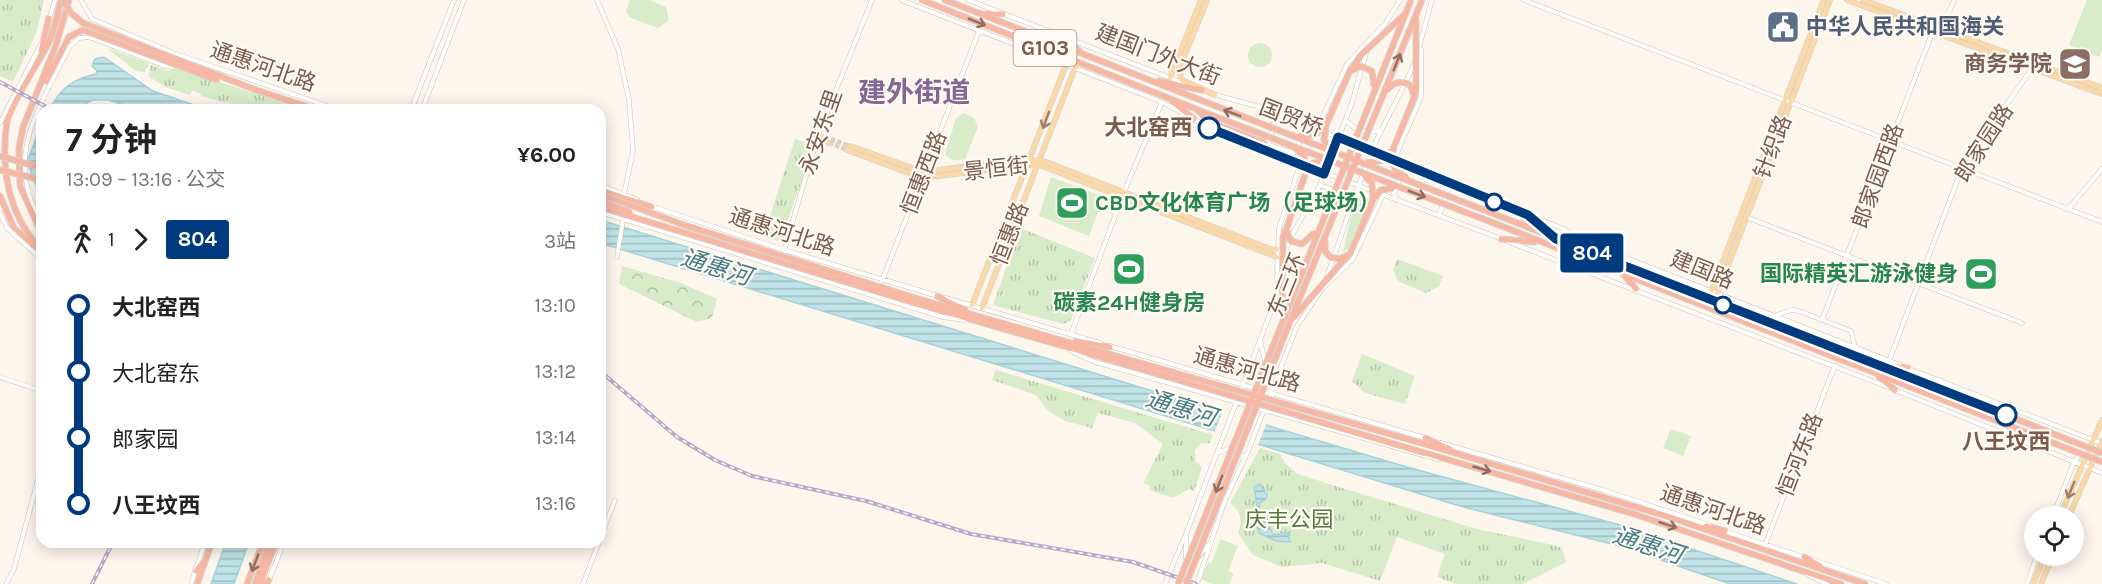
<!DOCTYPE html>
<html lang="zh">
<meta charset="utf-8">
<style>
:root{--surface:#fff;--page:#f6f6f6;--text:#222;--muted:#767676}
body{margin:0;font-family:Karla,"Noto Sans SC",sans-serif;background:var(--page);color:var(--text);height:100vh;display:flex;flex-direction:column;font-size:22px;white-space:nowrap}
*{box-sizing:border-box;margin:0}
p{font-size:20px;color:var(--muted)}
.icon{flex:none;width:33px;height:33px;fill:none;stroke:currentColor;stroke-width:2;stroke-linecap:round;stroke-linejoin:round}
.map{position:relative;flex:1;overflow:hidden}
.panel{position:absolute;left:36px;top:104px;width:570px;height:444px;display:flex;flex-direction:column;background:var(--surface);border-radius:18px;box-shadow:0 3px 15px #0003}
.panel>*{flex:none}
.badge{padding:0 12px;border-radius:4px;font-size:21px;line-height:39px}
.controls{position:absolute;left:2024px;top:506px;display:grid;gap:12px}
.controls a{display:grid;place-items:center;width:60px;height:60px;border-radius:50%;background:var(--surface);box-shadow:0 3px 15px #0003;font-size:30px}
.map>.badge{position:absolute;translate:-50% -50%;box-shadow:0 0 0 3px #fff}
.legs{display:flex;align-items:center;gap:9px;height:66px;padding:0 30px;font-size:20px}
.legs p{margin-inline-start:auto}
.summary{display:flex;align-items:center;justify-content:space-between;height:102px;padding:0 30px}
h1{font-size:33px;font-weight:700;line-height:45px}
ul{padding:0 30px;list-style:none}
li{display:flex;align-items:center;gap:21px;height:66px;font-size:22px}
li i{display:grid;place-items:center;width:9px;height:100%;margin:0 8px;background:currentColor}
li i::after{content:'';width:15px;height:15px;margin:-8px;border:4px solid;border-radius:50%;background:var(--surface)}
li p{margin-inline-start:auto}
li:first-child i{background:linear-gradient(#0000 50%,currentColor 0)}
li:last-child i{background:linear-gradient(currentColor 50%,#0000 0)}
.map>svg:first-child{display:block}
.grass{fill:#d8ecc9}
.forest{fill:url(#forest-crowns)}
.park{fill:url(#park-tufts)}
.water{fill:url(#water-rules);stroke:#a5d3da;stroke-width:1.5}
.pier{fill:#fdf6ec}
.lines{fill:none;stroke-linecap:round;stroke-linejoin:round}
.major-tunnel{stroke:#dcd0c4;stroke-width:4.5;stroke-dasharray:4.5 2;stroke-linecap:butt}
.minor-casing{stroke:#d1beb0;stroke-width:5}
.major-casing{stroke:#dad1cd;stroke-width:6}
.highway-casing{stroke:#dad1cd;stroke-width:7}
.minor{stroke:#fff;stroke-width:4}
.major{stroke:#fbd9a5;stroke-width:4.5}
.highway{stroke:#f7b7a3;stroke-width:5}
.rail-casing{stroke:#b9a8c9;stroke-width:4}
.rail{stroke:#fffaf3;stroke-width:1.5;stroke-dasharray:4.5;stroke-linecap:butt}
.highway-bridge-casing{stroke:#dad1cd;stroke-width:7;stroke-linecap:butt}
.highway-bridge{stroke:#f7b7a3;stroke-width:5}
.oneway{stroke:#936e5e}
.oneway2{stroke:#a18267}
.line-1-casing{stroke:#fff;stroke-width:14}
.line-1{stroke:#003b80;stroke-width:9}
.stop-1-dot{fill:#fff;stroke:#003b80;stroke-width:3}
.labels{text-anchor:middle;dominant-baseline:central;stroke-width:4.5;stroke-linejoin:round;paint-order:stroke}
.shield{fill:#fffaf3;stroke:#a28b7f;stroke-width:1.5}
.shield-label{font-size:21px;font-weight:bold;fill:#7a5c4d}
.service-label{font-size:22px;font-weight:bold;fill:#4e5e75;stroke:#fffaf3;text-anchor:start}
.street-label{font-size:22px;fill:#7a5c4d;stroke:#fffaf3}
.education-label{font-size:22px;font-weight:bold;fill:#785e54;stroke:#fffaf3;text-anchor:end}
.stop-label{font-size:22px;font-weight:bold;fill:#7a5c4d;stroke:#fffaf3;text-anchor:end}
.leisure-label{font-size:22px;font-weight:bold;fill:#27864d;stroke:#fffaf3;text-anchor:start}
.park-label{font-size:22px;fill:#537a41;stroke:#fffaf3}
.water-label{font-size:24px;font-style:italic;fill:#437c86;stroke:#fffaf3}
.district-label{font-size:28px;font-weight:bold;fill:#846695;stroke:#fffaf3}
</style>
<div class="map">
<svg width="2102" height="584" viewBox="0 0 2102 584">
<defs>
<pattern id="forest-crowns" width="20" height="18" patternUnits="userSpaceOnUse" patternTransform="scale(1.5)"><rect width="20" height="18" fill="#d8ecc9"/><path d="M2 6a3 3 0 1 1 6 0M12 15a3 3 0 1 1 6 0" fill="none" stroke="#b4c2a5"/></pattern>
<pattern id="park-tufts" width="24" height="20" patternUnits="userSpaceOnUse" patternTransform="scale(1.5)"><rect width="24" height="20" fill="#d8ecc9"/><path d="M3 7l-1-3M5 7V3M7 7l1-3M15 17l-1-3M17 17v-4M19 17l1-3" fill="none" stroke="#b4c2a5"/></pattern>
<pattern id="water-rules" width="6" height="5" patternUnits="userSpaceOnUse" patternTransform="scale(1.5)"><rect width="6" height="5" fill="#bfe3e8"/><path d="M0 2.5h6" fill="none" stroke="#a0bbbe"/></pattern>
</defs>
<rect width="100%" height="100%" fill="#fdf6ec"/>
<path class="grass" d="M630 0H649L666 7 669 20 658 28 629 17 626 11Z
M2087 0H2102V51L2099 57 2069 45Z
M1248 55a12 12 0 1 1 24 0a12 12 0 1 1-24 0Z
M964 113 974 118 978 127 965 159C956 161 951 161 945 154L956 118Z
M1051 177 1104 197 1089 236 1039 216Z
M1360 196 1370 200 1351 247 1343 253 1350 220Z
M1671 429 1691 436 1683 456 1663 448Z
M1221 539 1238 546 1228 571 1234 574 1229 584H1213L1201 579 1208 563 1211 564Z"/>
<path class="forest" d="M622 266 681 283 717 299 712 318 697 322 619 284Z"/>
<path class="park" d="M0 0H44L37 31 13 82 0 76Z
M107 48 149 63 145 72 136 71Z
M151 65 169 71 176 68 304 109H239L227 101 226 103 201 96V94L192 91 190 95 165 87 148 76Z
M795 139 814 146 781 239 778 241 764 237V234Z
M1020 228 1095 258 1071 320 1064 324 993 305Z
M1397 259 1443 276 1439 286 1426 293 1398 281 1393 270Z
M1362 354 1415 376 1405 404 1365 393 1352 381Z
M996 370 1213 435 1209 444 1201 443 1195 450V460L1202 468 1194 491 1189 489 1173 498 1149 490 1150 486 1143 483 1163 444 1135 423 1098 413 1092 428 1065 421 1048 411 1036 395 992 380Z
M1260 448 1280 454 1285 463 1298 474 1329 484 1477 529 1553 545 1562 548 1566 562 1523 584H1456L1437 577 1445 554 1397 537 1380 581 1322 563 1282 567 1253 555 1238 533C1243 520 1241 512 1230 503Z"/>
<path class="water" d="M104 57 153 91 206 109H138L108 100H93L75 109 49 110C61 88 72 79 96 74L97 71 92 66 95 59Z
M42 122V200L27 162Z
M600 220 1175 398 1407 467 1620 525 1797 584H1730L1620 546 1463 507 600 243Z
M1260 484 1267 495 1266 499 1259 503 1260 520 1269 525 1273 535 1288 533 1290 542 1276 541 1259 533 1253 515 1257 507 1254 487Z
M226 542H249L234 584H211Z"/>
<path class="pier" d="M1224 407 1267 422 1258 445 1214 434Z"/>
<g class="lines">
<path class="major-tunnel" d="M831 139 850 146
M829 143 847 150"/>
<defs>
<path id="minor" d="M597 0 618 49 629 100 633 151 624 194
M901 0 1162 102 1184 114
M968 0 1186 84
M1524 0 2102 222
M49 20 55 0
M1942 29 1954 0
M176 54 339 110
M1417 54 1432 0
M1212 94 1264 108 1300 122 1559 227 1601 248 1900 365
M411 110 454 0
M422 110 464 0
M1194 119 1215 132 1502 239
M1346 120C1354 131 1369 134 1381 130
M0 123 41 44
M1317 129 1347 64 1385 24 1400 0
M1266 144 1294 153 1304 133 1301 122
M1250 145 1269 142 1275 119 1258 107
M1394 160 1421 97V49
M600 185 636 199
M1320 185 1354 198
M1396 200 1394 193 1403 170 1408 166
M651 206 784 250 938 296
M2068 209 2102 169
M600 212 943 317 964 320
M0 213 7 228 42 260
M1439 216 1450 184
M1746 217 2022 323
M42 224C2 155 40 108 70 46L79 38 89 37 165 66 172 67 176 54 92 19 81 0
M646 227 652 207
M1509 242 1888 387
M784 251 818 135 872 0
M1285 252C1294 225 1309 210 1320 185L1352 103 1370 39
M617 257 623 220
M1277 271 1279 228 1300 165
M1326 279C1342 235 1355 191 1373 148 1386 118 1403 92 1415 61
M882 281 979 31
M1324 287 1353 259 1383 195
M946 298 1100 343
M1774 316 1792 310 1799 311 1851 331 1855 347
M1822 320 1933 31
M1071 334 1124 192 1162 102
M1260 340 1265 362
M1110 346 1425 438
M1071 351 1092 361 1437 459
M1889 361 1962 168 2035 64
M1907 368 2101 443
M0 377 42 391
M1895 390 2102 473
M1441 443 1603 490 1709 525
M1235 450 1253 404
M1217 453 1228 449 1242 455 1244 459
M2053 516 2074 462 2087 447
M1724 531 1806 558
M600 539 615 500
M1765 545 1835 365
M1198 557 1211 542 1224 503 1248 451 1297 326 1324 286
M1186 558V534L1278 293 1277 276 1281 262
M1813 560 1886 584
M1808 575 1827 584
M269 580 284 542
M6 584 14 569 42 465
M191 584 205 542
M583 584 599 542
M1165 584 1184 538
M1197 584 1211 542
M2027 584 2037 555"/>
<path id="major" d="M1207 0 1183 59 1180 75 1182 80 1215 95
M1847 0 2102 94
M1863 0 2102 88
M1170 78 1201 0
M818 135 829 143
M850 146 924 172 1022 159 1046 162 1273 250 1277 249
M847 150 922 178 1037 164 1277 257
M1711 292 1824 0
M1717 294 1830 0
M972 305 1066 65
M982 308 1075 68 1083 63
M2060 516 2102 420
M2069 516 2102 441
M2033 584 2045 555
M2041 584 2053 555"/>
<path id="highway" d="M922 0 1206 113
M945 0 1203 101
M983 14H1003
M1069 39 1080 52
M1024 42 1041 55
M41 51 49 18
M46 81 69 37 83 30
M1159 81 1202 90
M256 90 318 110
M1173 102 1194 119
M1197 110 1212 123 1265 143
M1326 125 1349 73
M1394 147 1413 100
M600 190 652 207
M0 196 14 228 35 247
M1510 208 1539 230
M1528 215 1552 236
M1502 217 1978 404
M1499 225 1974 412
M1287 227 1306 172
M42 234 20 186 19 148 23 127 56 45 69 0
M1501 239 1534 242
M42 251C8 215 0 170 7 121 16 94 35 69 48 44 55 30 57 15 61 0
M1351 252 1373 200
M1624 275 1636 289
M937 296 965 310
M915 298 1088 348
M918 304 1087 353
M1076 341 1110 347
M1883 365 1908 368
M1879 377 1895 390
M1425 438 1450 449
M1428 445 1666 516 1865 584
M1425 453 1634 514 1841 584
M1706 526 1725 531
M1804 557 1820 566
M196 571 203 562
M197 584 212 542
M247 584 263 542
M255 584 270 542
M260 584 276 542
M266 584 269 580"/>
</defs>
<use href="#minor" class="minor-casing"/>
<use href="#major" class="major-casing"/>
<use href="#highway" class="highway-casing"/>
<use href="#minor" class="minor"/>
<use href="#major" class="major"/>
<use href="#highway" class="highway"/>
<defs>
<path id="rail" d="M0 82 52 110
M600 371 677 437 715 460 752 476 866 501 971 534 1133 562 1196 584
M92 584 113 542"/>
</defs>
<use href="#rail" class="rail-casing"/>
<use href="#rail" class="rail"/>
<defs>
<path id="highway-bridge" d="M63 0 71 13 83 23 256 90
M83 30 217 80
M1352 70 1360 66 1372 71 1374 86
M1349 73 1361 55 1405 14
M1387 90C1394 82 1403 80 1411 86L1413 94
M1413 100 1416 90V18
M1203 101 1502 217
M1206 113 1499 225
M1326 126 1324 140 1332 150
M1299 136 1315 135 1326 125
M1394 147C1389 162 1392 169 1406 177
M1295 148 1304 157 1306 172
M0 156 42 168
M1366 163 1384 160 1391 151
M0 170 42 180
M1307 171 1313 163 1326 161
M1365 176 1372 183 1373 200
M600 194 684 225 915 298
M1374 198 1381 190 1393 188
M600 201 630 212
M600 207 918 304
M1287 232 1291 241 1302 244 1314 233
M1325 240V251L1330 257 1340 259 1348 255
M1282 315 1283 237 1287 227
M1293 318 1351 252
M1088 348 1428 445
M1087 353 1425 453
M1978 404 2102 453
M1974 412 2102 462
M1178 584 1411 0
M1186 584 1289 324 1422 0"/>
</defs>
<use href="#highway-bridge" class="highway-bridge-casing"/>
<use href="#highway-bridge" class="highway-bridge"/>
</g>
<defs><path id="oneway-shaft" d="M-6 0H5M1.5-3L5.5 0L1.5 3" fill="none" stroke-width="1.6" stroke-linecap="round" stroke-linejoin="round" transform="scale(1.5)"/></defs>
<g class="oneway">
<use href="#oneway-shaft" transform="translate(977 22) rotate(22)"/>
<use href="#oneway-shaft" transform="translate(1397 62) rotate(-68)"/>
<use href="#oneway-shaft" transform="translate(1232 113) rotate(-159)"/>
<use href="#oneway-shaft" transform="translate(1417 194) rotate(21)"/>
<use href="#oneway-shaft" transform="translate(1482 469) rotate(16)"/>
<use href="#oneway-shaft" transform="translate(1219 484) rotate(111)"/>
<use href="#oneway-shaft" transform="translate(1668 525) rotate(18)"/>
<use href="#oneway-shaft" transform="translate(255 563) rotate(111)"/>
</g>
<g class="oneway2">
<use href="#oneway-shaft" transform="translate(1046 120) rotate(110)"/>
<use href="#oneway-shaft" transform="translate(2071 490) rotate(112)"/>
</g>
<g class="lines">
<defs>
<path id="line-1" d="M1209 128 1324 174 1338 137 1528 215 1556 239 2006 415"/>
</defs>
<use href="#line-1" class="line-1-casing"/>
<use href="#line-1" class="line-1"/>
</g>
<defs>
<symbol id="civic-square" viewBox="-11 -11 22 22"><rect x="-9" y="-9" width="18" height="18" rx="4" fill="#5c6f8a" stroke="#fffaf3"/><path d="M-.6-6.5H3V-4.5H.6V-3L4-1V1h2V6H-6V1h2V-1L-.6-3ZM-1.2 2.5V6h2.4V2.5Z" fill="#fff"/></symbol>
<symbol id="university-square" viewBox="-11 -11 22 22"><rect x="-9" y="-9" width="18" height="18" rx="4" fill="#8d6e63" stroke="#fffaf3"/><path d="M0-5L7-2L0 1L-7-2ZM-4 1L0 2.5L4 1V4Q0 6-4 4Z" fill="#fff"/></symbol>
<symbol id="stadium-square" viewBox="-11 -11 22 22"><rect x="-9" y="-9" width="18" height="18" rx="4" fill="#2e9e5b" stroke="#fffaf3"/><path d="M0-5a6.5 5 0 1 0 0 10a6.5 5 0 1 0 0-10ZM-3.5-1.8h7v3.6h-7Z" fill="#fff"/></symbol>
</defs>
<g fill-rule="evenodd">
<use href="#civic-square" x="1764" y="8" width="38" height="38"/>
<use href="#university-square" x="2056" y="45" width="38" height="38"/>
<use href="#stadium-square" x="1053" y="184" width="38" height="38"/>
<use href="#stadium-square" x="1110" y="250" width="38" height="38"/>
<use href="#stadium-square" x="1962" y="255" width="38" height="38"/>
</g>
<g class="stop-1-dot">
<circle cx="1209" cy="128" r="10"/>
<circle cx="1494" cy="202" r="8"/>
<circle cx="1723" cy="305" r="8"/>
<circle cx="2006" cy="415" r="10"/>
</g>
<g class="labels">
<rect class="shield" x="1013.5" y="30" width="63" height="36" rx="4.5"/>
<g class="shield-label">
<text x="1045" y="48">G103</text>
</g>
<g class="service-label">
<text x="1806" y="27">中华人民共和国海关</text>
</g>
<g class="street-label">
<text transform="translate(1158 55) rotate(21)">建国门外大街</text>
<text transform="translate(263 67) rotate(19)">通惠河北路</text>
<text transform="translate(1291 118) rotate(21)">国贸桥</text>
<text transform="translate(821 132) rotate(-71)">永安东里</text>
<text transform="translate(1984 143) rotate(-57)">郎家园路</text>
<text transform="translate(1773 147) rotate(-69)">针织路</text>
<text transform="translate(996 169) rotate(-6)">景恒街</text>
<text transform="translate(924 173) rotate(-69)">恒惠西路</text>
<text transform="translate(1878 176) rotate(-70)">郎家园西路</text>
<text transform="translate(782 232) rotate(18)">通惠河北路</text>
<text transform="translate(1010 234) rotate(-69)">恒惠路</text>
<text transform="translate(1702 270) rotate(22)">建国路</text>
<text transform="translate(1287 285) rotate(-68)">东三环</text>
<text transform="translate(1247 370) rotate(16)">通惠河北路</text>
<text transform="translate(1800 455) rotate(-69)">恒河东路</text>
<text transform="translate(1713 510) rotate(19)">通惠河北路</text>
</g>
<g class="education-label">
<text x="2052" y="64">商务学院</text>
</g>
<g class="stop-label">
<text x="1192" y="128">大北窑西</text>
<text x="2006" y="442" text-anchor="middle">八王坟西</text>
</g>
<g class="leisure-label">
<text x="1095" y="203">CBD文化体育广场（足球场）</text>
<text x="1958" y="274" text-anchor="end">国际精英汇游泳健身</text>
<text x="1129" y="303" text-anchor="middle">碳素24H健身房</text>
</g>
<g class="park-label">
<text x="1289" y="520">庆丰公园</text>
</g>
<g class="water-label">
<text transform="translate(716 267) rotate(17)">通惠河</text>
<text transform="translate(1181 408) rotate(17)">通惠河</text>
<text transform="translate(1648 545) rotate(18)">通惠河</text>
</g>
<g class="district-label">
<text x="914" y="92">建外街道</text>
</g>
</g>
</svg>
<div class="controls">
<a><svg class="icon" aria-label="locate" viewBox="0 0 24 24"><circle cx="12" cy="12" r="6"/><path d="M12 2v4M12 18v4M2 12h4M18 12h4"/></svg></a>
</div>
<b class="badge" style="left:1592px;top:253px;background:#003b80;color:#fff">804</b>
<section class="panel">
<div class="summary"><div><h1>7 分钟</h1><p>13:09 – 13:16 · 公交</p></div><b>¥6.00</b></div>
<div class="legs"><svg class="icon" aria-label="walk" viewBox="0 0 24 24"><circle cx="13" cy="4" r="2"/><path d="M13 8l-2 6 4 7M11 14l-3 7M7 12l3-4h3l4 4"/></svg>1<svg class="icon" aria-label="forward" viewBox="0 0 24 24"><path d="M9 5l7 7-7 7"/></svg><b class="badge" style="background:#003b80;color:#fff">804</b><p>3站</p></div>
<ul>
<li><i style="color:#003b80"></i><b>大北窑西</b><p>13:10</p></li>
<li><i style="color:#003b80"></i><span>大北窑东</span><p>13:12</p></li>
<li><i style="color:#003b80"></i><span>郎家园</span><p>13:14</p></li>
<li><i style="color:#003b80"></i><b>八王坟西</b><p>13:16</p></li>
</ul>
</section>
</div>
